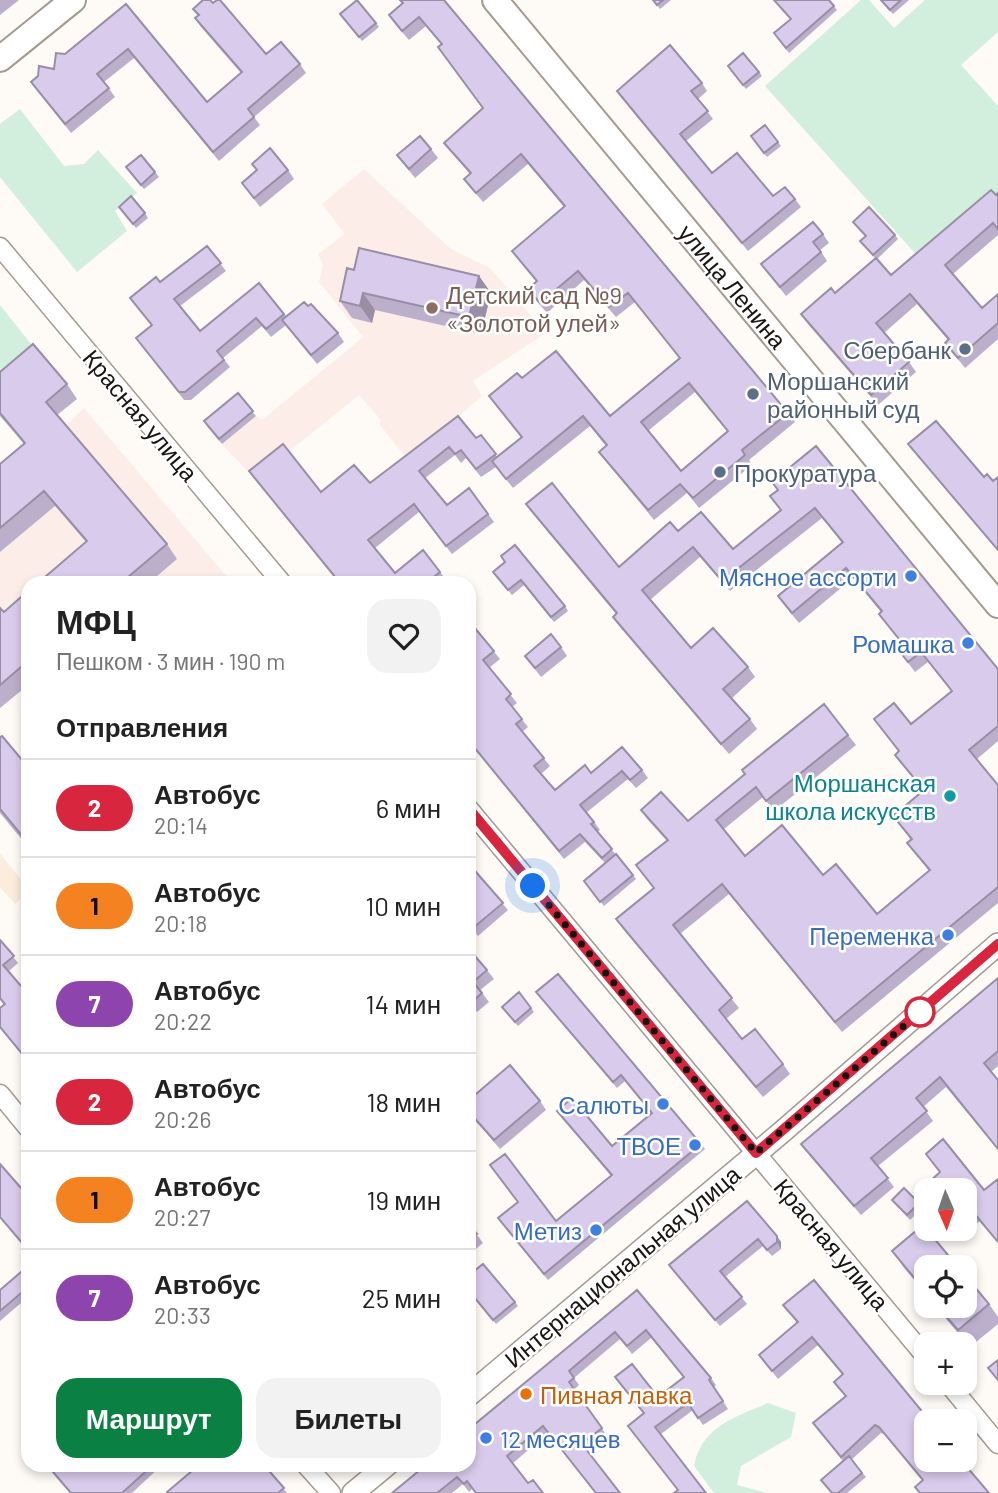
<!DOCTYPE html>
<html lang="ru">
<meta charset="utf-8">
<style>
:root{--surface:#fff;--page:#f2f2f2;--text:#222;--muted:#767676;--line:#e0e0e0;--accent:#0b8043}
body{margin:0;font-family:Barlow,sans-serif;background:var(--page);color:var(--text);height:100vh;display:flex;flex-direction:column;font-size:26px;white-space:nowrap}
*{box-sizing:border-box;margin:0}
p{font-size:23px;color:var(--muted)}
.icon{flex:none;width:38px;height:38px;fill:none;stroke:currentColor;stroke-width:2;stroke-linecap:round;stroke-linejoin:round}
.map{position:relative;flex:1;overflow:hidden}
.side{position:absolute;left:21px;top:576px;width:455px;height:896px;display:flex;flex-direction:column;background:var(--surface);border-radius:21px;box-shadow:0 4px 10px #0003}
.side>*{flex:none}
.badge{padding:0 14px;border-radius:23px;font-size:24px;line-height:46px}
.needle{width:46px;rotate:178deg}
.tools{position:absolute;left:914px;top:1178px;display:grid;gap:14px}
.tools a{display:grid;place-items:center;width:63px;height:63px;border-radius:14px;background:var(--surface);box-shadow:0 4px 10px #0003;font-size:35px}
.you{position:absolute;width:35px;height:35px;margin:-18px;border:5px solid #fff;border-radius:50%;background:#1a73e8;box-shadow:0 0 0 10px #1a73e833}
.map>.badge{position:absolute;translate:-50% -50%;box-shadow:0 0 0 4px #fff}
h2{padding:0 35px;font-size:26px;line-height:63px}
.round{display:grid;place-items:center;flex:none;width:74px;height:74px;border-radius:21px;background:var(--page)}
.head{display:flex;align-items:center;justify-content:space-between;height:119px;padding:0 35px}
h1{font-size:33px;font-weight:700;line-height:52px}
.button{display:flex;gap:14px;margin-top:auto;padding:14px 35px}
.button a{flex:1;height:80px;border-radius:21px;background:var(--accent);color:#fff;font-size:28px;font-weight:700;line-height:80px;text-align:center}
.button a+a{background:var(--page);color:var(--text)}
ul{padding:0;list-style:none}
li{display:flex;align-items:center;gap:21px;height:98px;padding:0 35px;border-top:2px solid var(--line)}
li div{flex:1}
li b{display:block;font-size:26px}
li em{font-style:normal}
li .badge{min-width:77px;font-weight:700;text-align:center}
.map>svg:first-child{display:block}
.built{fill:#fbecdc}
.education{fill:#fdede9}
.green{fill:#d2eedd}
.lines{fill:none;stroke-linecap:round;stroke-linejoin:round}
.minor-casing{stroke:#a39a91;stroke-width:21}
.tertiary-casing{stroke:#a39a91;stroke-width:24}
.secondary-casing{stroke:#a39a91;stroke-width:28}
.minor{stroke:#fff;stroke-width:18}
.tertiary{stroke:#fff;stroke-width:21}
.secondary{stroke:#fff;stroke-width:24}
.wall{fill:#bbafcb;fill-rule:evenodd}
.shaded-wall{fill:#988ea5}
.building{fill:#d9cbec;stroke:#988ea5;stroke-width:2;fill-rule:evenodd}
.line-casing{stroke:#fff;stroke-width:16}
.line{stroke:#d7263d;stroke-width:10}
.walk{stroke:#171411;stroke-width:7;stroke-dasharray:0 12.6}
.education-dot{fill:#8d6e63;stroke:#fff;stroke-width:2.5}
.service-dot{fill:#5c6f8a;stroke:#fff;stroke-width:2.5}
.shop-dot{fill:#3f7fe0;stroke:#fff;stroke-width:2.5}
.culture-dot{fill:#0f9aa8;stroke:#fff;stroke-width:2.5}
.stop-dot{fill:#fff;stroke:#d7263d;stroke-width:3.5}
.food-dot{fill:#e8710a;stroke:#fff;stroke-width:2.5}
.labels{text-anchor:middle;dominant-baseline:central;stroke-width:5;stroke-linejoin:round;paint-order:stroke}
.street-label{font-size:24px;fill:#171411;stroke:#fff}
.education-label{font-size:24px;fill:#785e54;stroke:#fff;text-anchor:start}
.service-label{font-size:24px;fill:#4e5e75;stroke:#fff;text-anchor:start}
.shop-label{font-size:24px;fill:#366cbe;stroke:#fff;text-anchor:end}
.culture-label{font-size:24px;fill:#0d838f;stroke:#fff;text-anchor:end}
.food-label{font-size:24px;fill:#c56008;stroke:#fff;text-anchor:start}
</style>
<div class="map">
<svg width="998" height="1493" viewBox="0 0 998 1493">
<rect width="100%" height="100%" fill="#fefaf6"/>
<path class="built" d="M0 854 28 888V892L15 904 0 887Z"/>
<path class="education" d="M364 169 451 249 490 268 546 333 473 381 482 396 409 461 379 424 381 420 359 395 255 479 222 444 256 416 262 420 363 337 319 282 323 265 318 254 345 234 322 204Z
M84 408 232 583H28V685L0 708V487Z"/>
<path class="green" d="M861 0H869L894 28 925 0H998V32L961 65 998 106V193L922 261 765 86Z
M20 109 64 166 84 164 98 150 137 193 115 211 127 231 77 272 0 177V124Z
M0 305 43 359 0 393Z
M768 1403 796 1413 791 1437 741 1466 737 1485 767 1493H714L694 1466C701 1427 735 1417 768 1403Z"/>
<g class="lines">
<defs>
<path id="minor" d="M0 247 282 583
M469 809 926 1357
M0 1094 28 1128
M947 1382 998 1444
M306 1465 331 1493"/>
<path id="tertiary" d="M469 1395 782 1132 998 944
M353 1493 387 1465"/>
<path id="secondary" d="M495 0 998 605
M0 59 73 0"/>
</defs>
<use href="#minor" class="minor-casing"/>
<use href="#tertiary" class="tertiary-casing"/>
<use href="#secondary" class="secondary-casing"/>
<use href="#minor" class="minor"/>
<use href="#tertiary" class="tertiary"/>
<use href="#secondary" class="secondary"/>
</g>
<path class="wall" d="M0 0H19L0 15Z
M399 0H444L788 413 795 422 749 460 752 465 699 508 687 493 654 520 599 452 606 446 590 426 513 488 496 467 481 477 466 458 461 463 455 455 425 478 447 505 469 488 494 522 452 554 419 512 375 548 395 573 440 572 446 580 442 583H339L249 471 321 492 370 483 458 416 476 438 481 435 497 457 521 437 489 396 522 378 610 416 679 358 635 302 616 317 584 280 547 313 535 299 528 289 537 281 512 251 564 207 528 164 483 202 471 188 464 179 470 174 451 152 444 143 483 108 441 44 426 26 409 40 396 25 389 15 402 4ZM695 392 728 432 681 471 648 431Z
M653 0H671L660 9Z
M829 0 837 10 789 53 777 38 790 20Z
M880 0H909L893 14Z
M126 4 207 102 241 73 201 27 195 18 198 16 193 9 266 54 300 64 306 73 254 117 260 125 219 161 134 58 104 82 115 97 71 133 31 82 54 69 65 54Z
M340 14 376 23 379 27 362 41Z
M731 71 759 72 762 76 746 89Z
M702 83 707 91 698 99 713 119 686 141 712 173 773 196 795 199 801 207 748 251 617 91Z
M765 125 781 146 767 157 751 136Z
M431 149 438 158 415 178 397 155Z
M252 164 288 170 294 179 260 207 242 183 257 170Z
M129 172H155L159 177 144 189Z
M998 193V235L953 274 982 308 998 294V339L965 368 945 343 948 340 917 304 884 333 909 362 916 372 878 405 808 324 801 314 835 293 875 258 860 241 866 236 853 222 895 235 898 239 877 259 891 275Z
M122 211 145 213 148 218 136 228Z
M823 234 829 243 820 250 827 261 786 296 761 264Z
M207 246 226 271 180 306 200 331 259 283 286 316 308 306 338 333 344 342 317 364 286 325 271 337 262 326 223 358 230 367 191 400H184L136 338 152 326 130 298 160 282Z
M354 270 479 276 491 293 481 334 375 310 372 323 352 318 340 301Z
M0 372 67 384 77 399 57 415 167 544 177 559 149 583H38L86 542 55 506 0 552V464L24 444 0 416Z
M238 393 256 416 222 444 207 426Z
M908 444 993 481 998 477V551Z
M816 446 998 669V741L977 759 998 785V903L842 1032 729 894 680 934 739 1008 726 1019 742 1039 783 1064 790 1074 763 1097 623 929 616 919 654 888 636 865 667 841 648 820 641 810 688 821 848 735 856 745 774 811 763 797 724 829 745 856 823 875 877 914 929 871 907 843 911 840 893 816 923 791 895 755 899 752 874 719 911 724 951 691 928 662 915 672 897 648 902 644 879 614 881 612 853 578 799 623 785 606 778 596 842 543 822 518 730 591 700 557 650 600 691 648 748 667 755 677 732 698 750 719 757 729 729 754 620 627 613 617 616 614 533 514 526 504 619 567 678 531 733 549 781 511 770 496 777 490 772 482Z
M505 562 565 606 568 611 554 622 524 585 512 595 493 572Z
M28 591V685L0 708V608L4 612Z
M469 621 500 659 489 668 517 703 512 707 528 727 522 732 550 766 541 774 555 790 591 773 642 770 648 778 636 788 628 779 587 812 600 830 597 832 636 879 604 906 584 881 605 863 585 842 564 859 469 742Z
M561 647 567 656 541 677 525 656Z
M0 737 28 767V847L0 813Z
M469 864 508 910 478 936 471 928 469 930Z
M0 940 18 963 9 971 28 994V1062L0 1028V1008L4 1005 0 1000Z
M469 960 487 970 494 979 480 990 489 1002 477 1012 469 1003Z
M998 978V1066L991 1072 998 1080V1150L946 1087 923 1107 933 1121 878 1166 894 1187 861 1215 808 1153 801 1144Z
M519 992 534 1012 518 1026 505 1011Z
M536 992 701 1144 705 1149 548 1280 498 1218 518 1202 556 1221 611 1176 557 1111 612 1146 652 1113 625 1081 617 1088Z
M469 1100 540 1101 546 1110 500 1149 469 1113Z
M926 1154 984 1190 998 1179V1243L980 1221 963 1235 958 1228H964V1190L940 1172Z
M892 1200 919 1203 922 1208 910 1220Z
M747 1201 781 1242V1249L772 1256 763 1246 725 1277 747 1304 720 1326 669 1265Z
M469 1224 483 1243 471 1253 469 1251Z
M892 1251 926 1267V1294L904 1268Z
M28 1266V1297L0 1321V1290Z
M637 1290 711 1378 716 1385 714 1387 728 1409 703 1425 693 1410 661 1434 678 1490 644 1413 658 1397 684 1377 651 1338 632 1354 620 1339 574 1378 579 1385 575 1389 607 1436 587 1451 620 1493H596L548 1433 512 1464 528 1483 543 1493 472 1489 469 1492 463 1484 452 1493H392Z
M469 1292 515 1302 518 1306 496 1324Z
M989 1304 998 1317V1324L970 1347 935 1306H964Z
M783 1305 961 1460 920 1493 915 1487 923 1480 884 1434 881 1433 851 1460 866 1477 847 1493H831L843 1461 813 1423 846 1397 834 1382 843 1375 818 1345 778 1379 759 1355 797 1323Z
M46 1465H162L132 1493H70Z
M198 1465H264L287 1493H168L198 1466Z"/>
<path class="shaded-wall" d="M479 276 491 293 481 334 469 317Z
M363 293 375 310 372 323 360 306Z
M777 1236 781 1242V1249L777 1242Z"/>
<path class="building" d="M203 0H210L213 3 217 0H220L266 54 281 42 300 64 248 109 254 117 213 152 128 49 97 74 109 88 65 124 31 82 38 76 39 66 54 69 56 53 65 54 126 4 207 102 242 72 195 18 199 15 193 9Z
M357 0 376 23 359 37 340 14Z
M400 0H444L788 413 742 450 745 455 693 498 680 484 648 510 599 452 607 445 583 416 506 479 492 461 522 437 489 396 517 373 522 378 556 351 610 416 680 358 628 293 609 307 578 271 540 303 528 289 537 281 512 251 565 206 521 154 476 193 464 179 471 173 444 143 483 108 438 47 442 44 419 17 402 31 389 15 403 3ZM689 383 728 431 681 471 641 422Z
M653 0H663L657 5Z
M774 0H829L834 6 786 48 774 33 791 19Z
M881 0H901L890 10Z
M670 45 702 83 691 91 708 111 680 134 712 173 737 153 773 196 785 187 795 199 742 243 617 91Z
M743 53 759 72 743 85 728 66Z
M765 125 778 142 764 153 751 136Z
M420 136 431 149 409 169 397 155Z
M270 148 288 170 254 198 242 183 257 170 252 164Z
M141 155 155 172 141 185 126 167Z
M991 190 996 195 998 193V229L993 223 945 265 982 308 998 294V323L958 358 945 343 949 339 910 294 876 323 909 362 871 395 801 314 831 288 835 293 876 258 891 275Z
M131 196 145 213 133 224 119 207Z
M869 207 895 235 873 255 860 241 866 236 853 222Z
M813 222 823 234 813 242 821 252 780 287 761 264Z
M207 246 221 263 174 299 200 331 259 283 284 314 266 329 256 318 217 351 224 360 185 392H179L136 338 152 325 130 298 156 277 160 282Z
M359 248 479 276 469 317 363 293 360 306 340 301 347 268 354 270Z
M304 302 308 306 311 304 338 333 311 355 282 320Z
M33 344 67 384 46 402 167 544 121 583H38L87 541 44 491 0 528V464L25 443 0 413V372Z
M238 393 253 411 219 439 204 421Z
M458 416 476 438 481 435 496 454 476 469 461 450 455 454 449 447 419 471 447 505 469 488 488 514 446 546 414 504 368 540 395 573 423 550 440 572 426 583H340L249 471 283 444 321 492 354 465 370 483Z
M936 421 984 477 987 474 993 481 998 477V550L908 444Z
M816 446 998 669V726L969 750 998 785V887L835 1022 722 884 673 925 732 998 719 1010 742 1039 755 1029 783 1064 756 1087 616 919 654 888 636 865 668 840 641 810 661 792 688 821 745 774 742 770 824 704 848 735 766 801 756 787 716 820 745 856 782 825 823 875 836 864 877 914 930 870 907 843 912 839 893 816 924 790 895 755 899 751 874 719 894 703 911 724 952 691 921 652 908 662 897 648 902 643 879 614 882 611 846 568 792 613 778 596 843 542 815 508 722 581 693 547 642 590 691 648 713 628 748 667 723 689 750 719 721 744 613 617 617 613 526 504 552 483 619 567 670 522 678 531 701 512 733 549 781 510 770 496 778 490 772 482Z
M515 545 565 606 551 617 521 580 508 590 493 572 505 562 501 556Z
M229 578 233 583H224Z
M28 591V661L0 685V608L4 612Z
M469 621 494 651 483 660 511 694 506 699 522 719 516 724 544 758 534 766 555 790 585 765 591 773 622 747 642 770 630 780 622 771 580 805 594 822 591 824 612 849 602 858 580 834 559 851 469 741Z
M551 634 561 647 535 668 525 656Z
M2 736 28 767V843L0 809V737Z
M616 854 633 875 600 902 584 881Z
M469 864 503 903 473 928 469 924Z
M0 940 14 956 3 965 28 994V1061L0 1027V1008L5 1004 0 998Z
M474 955 487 970 473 982 482 993 471 1003 469 1001V960Z
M558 974 701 1144 544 1274 498 1218 518 1202 490 1165 505 1154 556 1221 612 1175 557 1111 572 1098 612 1146 652 1113 621 1075 613 1082 536 992Z
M998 978V1051L984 1063 998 1080V1149L940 1077 916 1098 927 1111 871 1158 888 1178 854 1206 801 1144Z
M519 992 531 1008 515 1022 502 1007Z
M510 1065 540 1101 494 1140 469 1112V1100Z
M943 1139 984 1190 998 1179V1242L973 1212 964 1219V1190H927L925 1186 940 1172 926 1154Z
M0 1164 28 1196V1250L0 1217Z
M904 1188 919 1203 907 1215 892 1200Z
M747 1201 777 1236V1242L767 1250 758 1239 720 1271 742 1297 715 1320 669 1265Z
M469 1224 477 1234 469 1241Z
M923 1225 958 1267H926V1292L892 1251Z
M483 1264 515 1302 493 1320 469 1291V1275Z
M28 1266V1290L27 1288 0 1311V1290Z
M964 1274 989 1304 958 1330 937 1306H964Z
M814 1280 930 1421H926V1460H961L989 1493H920L915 1487 923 1480 879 1427 875 1425 841 1457 813 1423 846 1396 834 1382 843 1374 812 1337 772 1371 759 1355 798 1322 783 1305Z
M637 1290 711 1378 709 1380 723 1401 698 1418 688 1403 655 1427 706 1493H674L678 1490 628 1426 644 1413 615 1377 632 1364 658 1397 684 1377 646 1330 627 1346 615 1332 569 1371 574 1378 569 1382 602 1428 582 1444 620 1493H596L543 1426 507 1456 528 1483 533 1480 543 1493H476L467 1481 464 1484 457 1477 437 1493H392L426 1465H469V1429Z
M998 1360V1380L988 1368Z
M849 1456 862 1473 838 1493H832L821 1480Z
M47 1465H153L122 1493H71Z
M199 1465H264L284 1488 278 1493H168L167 1492Z"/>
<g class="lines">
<defs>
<path id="line" d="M469 809 756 1153 998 944"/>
</defs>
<use href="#line" class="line-casing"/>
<use href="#line" class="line"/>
<path class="walk" d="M533 886 756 1153 920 1012"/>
</g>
<circle class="education-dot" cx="432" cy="308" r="7"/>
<g class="service-dot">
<circle cx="965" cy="349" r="7"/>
<circle cx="753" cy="394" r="7"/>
<circle cx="720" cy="472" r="7"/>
</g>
<g class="shop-dot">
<circle cx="911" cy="576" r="7"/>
<circle cx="968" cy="643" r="7"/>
<circle cx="948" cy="935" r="7"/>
<circle cx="663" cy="1104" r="7"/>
<circle cx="695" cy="1145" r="7"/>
<circle cx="596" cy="1230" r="7"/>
<circle cx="486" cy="1438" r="7"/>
</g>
<circle class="culture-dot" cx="950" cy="796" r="7"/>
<circle class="stop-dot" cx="920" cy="1012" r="14"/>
<circle class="food-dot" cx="526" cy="1394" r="7"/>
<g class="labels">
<g class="street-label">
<text transform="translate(733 286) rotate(50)">улица Ленина</text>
<text transform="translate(141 415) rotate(50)">Красная улица</text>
<text transform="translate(832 1244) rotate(50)">Красная улица</text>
<text transform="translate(622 1266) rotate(-40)">Интернациональная улица</text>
</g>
<g class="education-label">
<text x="446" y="294">Детский сад №9<tspan x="446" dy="28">«Золотой улей»</tspan></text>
</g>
<g class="service-label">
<text x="951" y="349" text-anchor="end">Сбербанк</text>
<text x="767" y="380">Моршанский<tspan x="767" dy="28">районный суд</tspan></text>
<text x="734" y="472">Прокуратура</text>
</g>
<g class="shop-label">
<text x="897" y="576">Мясное ассорти</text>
<text x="954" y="643">Ромашка</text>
<text x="934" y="935">Переменка</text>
<text x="649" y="1104">Салюты</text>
<text x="681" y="1145">ТВОЕ</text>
<text x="582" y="1230">Метиз</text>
<text x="500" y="1438" text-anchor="start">12 месяцев</text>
</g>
<g class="culture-label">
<text x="936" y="782">Моршанская<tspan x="936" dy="28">школа искусств</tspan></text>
</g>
<g class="food-label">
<text x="540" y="1394">Пивная лавка</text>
</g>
</g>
</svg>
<div class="tools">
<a><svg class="needle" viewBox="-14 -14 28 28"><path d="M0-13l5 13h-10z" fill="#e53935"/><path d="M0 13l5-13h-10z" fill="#767676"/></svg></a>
<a><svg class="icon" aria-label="locate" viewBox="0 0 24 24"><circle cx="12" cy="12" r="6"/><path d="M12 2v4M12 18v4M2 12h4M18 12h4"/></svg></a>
<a>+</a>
<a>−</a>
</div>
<div class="you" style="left:533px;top:886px"></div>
<section class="side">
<div class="head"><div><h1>МФЦ</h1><p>Пешком · 3 мин · 190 m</p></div><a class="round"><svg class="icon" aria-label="heart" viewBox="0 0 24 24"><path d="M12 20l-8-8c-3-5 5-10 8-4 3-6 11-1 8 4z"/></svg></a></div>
<h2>Отправления</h2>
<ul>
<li><span class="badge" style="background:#d7263d;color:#fff">2</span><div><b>Автобус</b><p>20:14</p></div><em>6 мин</em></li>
<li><span class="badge" style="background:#f58220;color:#111">1</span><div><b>Автобус</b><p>20:18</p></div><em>10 мин</em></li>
<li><span class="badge" style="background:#8e44ad;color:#fff">7</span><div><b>Автобус</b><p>20:22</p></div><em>14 мин</em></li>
<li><span class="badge" style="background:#d7263d;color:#fff">2</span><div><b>Автобус</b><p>20:26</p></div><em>18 мин</em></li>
<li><span class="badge" style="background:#f58220;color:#111">1</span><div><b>Автобус</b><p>20:27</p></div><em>19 мин</em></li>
<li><span class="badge" style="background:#8e44ad;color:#fff">7</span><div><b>Автобус</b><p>20:33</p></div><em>25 мин</em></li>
</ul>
<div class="button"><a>Маршрут</a><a>Билеты</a></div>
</section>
</div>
